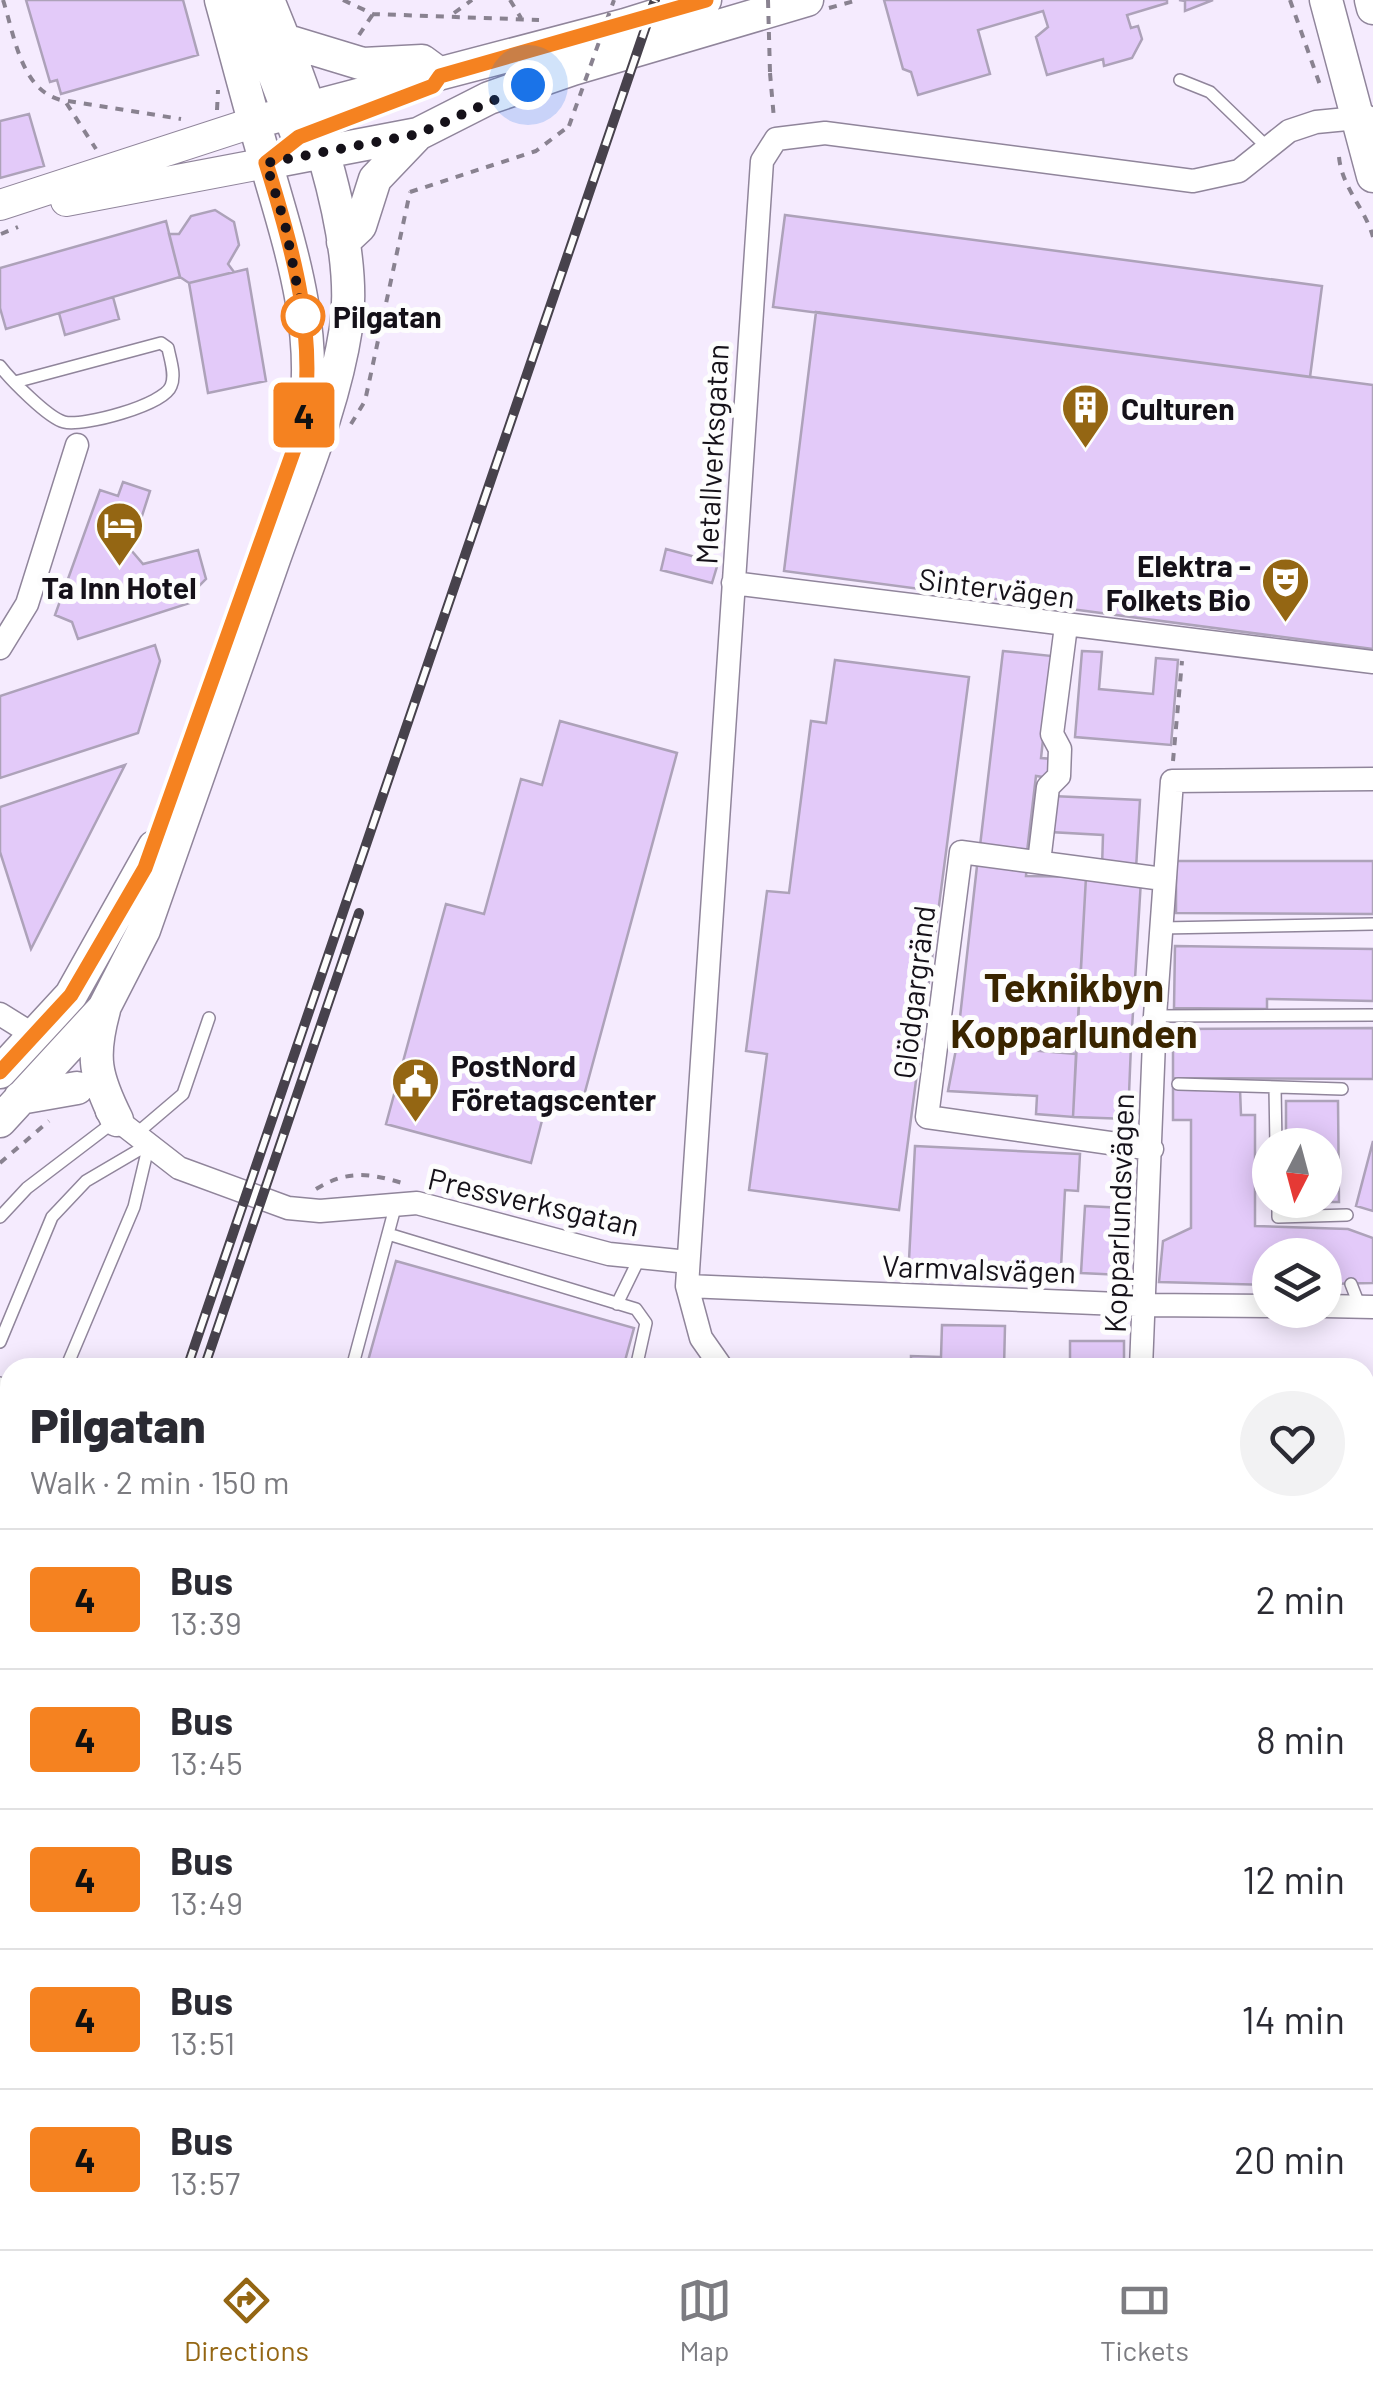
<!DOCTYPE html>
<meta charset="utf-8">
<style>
:root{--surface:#fff;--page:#f2f2f3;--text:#2b2b33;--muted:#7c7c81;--line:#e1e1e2;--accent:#946613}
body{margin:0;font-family:Barlow,sans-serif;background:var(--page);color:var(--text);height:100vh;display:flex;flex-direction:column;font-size:38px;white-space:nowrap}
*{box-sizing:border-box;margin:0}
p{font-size:32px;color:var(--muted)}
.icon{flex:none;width:55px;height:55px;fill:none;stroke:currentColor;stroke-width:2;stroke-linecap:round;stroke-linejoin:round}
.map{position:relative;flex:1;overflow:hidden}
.side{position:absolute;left:0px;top:1358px;width:1375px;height:892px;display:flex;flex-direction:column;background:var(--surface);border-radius:30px 30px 0 0;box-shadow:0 5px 25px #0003}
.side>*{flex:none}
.badge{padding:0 20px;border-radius:8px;font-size:35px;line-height:65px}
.needle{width:65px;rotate:186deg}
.fabs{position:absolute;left:1252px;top:1128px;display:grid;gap:20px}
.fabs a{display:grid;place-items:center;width:90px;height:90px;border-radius:50%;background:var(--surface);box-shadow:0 5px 25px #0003;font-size:50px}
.you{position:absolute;width:50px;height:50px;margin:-25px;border:8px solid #fff;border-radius:50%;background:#1a73e8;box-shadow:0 0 0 15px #1a73e833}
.map>.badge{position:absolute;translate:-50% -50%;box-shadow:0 0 0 5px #fff}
.round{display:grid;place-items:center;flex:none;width:105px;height:105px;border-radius:52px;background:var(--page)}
.headline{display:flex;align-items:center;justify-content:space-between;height:170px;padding:0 30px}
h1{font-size:48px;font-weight:800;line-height:75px}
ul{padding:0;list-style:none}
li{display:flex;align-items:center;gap:30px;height:140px;padding:0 30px;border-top:2px solid var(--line)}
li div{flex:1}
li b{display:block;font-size:38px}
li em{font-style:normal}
li .badge{min-width:110px;font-weight:700;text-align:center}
.tabs{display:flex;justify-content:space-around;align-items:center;height:140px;border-top:2px solid var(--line);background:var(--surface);font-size:28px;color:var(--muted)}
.tabs a{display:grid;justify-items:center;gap:5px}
.tabs .active{color:var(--accent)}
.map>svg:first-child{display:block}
.green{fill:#ddc6a6}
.building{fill:#e3caf9;stroke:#ada2b9;stroke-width:2.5}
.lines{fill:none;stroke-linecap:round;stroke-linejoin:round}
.service-casing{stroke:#90859b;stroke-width:14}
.minor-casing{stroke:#90859b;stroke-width:25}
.tertiary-casing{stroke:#90859b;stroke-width:32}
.secondary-casing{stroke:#90859b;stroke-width:35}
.motorway-casing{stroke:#90859b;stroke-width:45}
.path{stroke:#898290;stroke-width:4;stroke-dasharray:8 8;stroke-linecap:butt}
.service{stroke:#fff;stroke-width:11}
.minor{stroke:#fff;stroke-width:22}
.tertiary{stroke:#fff;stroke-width:30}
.secondary{stroke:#fff;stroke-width:32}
.motorway{stroke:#fff;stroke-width:42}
.rail-casing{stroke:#47424c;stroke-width:10}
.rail{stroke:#fdfdfd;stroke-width:6;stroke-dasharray:19;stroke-linecap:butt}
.path-bridge{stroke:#898290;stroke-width:4;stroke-dasharray:8 8;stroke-linecap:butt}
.line-casing{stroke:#fff;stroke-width:22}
.line{stroke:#f58220;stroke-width:15}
.walk{stroke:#151119;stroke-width:10;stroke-dasharray:0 18}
.stop-dot{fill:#fff;stroke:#f58220;stroke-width:5}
.labels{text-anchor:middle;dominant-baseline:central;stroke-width:10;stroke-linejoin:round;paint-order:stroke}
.stop-label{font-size:30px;font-weight:bold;fill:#151119;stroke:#fdfdfd;text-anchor:start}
.poi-label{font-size:30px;font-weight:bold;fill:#151119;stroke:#fdfdfd;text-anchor:start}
.street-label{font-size:30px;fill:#151119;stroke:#fdfdfd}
.district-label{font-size:40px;font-weight:bold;fill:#3a2500;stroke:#fdfdfd}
</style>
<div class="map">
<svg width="1373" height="2249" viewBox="0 0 1373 2249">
<rect width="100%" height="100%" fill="#f5ebfe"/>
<path class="green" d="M10 2089V2240H339L336 2249H0V2116Z"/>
<path class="building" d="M26 0H183L198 55 61 94 57 80 50 82Z
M884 0H1167V3L1127 15 1131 28 1138 26 1142 39 1132 58 1104 66 1103 59 1047 75 1036 37 1048 27 1043 11 978 30 990 74 918 95 911 72 903 69Z
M1213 0 1185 11V1L1179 0Z
M29 114 44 166 0 178V121Z
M215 210 234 222 239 245 228 264 234 272 189 283 180 277 169 234H179L191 216Z
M785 215 1322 286 1310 377 773 307Z
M166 221 180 277 6 329 0 308V268Z
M247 269 266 381 208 393 189 283Z
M113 297 119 319 65 335 59 313Z
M816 312 1373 385V649L784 571Z
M123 482 150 491 131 550 143 564 198 550 206 579 193 592 196 601 78 639 72 622 55 615 100 490 118 496Z
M666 549 718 563 712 583 661 570Z
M155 645 160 661 138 733 0 778V696Z
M1003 651 1052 656 1041 758 1053 759 1050 778 1036 776 1027 852 980 846Z
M1082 651 1102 652 1099 689 1153 694 1156 658 1178 660 1171 745 1075 737Z
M835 660 969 677 899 1210 749 1190 767 1054 746 1051 767 891 789 893 811 721 826 723Z
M560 721 677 753 579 1114 546 1105 531 1163 386 1124 446 904 484 914 521 779 542 785Z
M125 765 31 949 0 852V807Z
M1052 796 1140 800 1136 869 1102 868 1103 835 1050 832Z
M978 857 1027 864 1026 876 1086 877 1076 1054 957 1044Z
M1176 861H1373V914L1176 913Z
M1086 877 1141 880 1131 1045 1077 1042Z
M1175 946 1373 949V1001L1267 999V1009L1174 1008Z
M1373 1028V1079L1175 1078V1089H1240L1241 1115H1255V1226L1348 1229 1373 1238V1283L1325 1284V1255H1270V1285L1159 1282 1163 1241 1191 1228V1120H1173V1029Z
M1077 1042 1131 1045 1128 1119 1073 1117Z
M957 1044 1076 1054 1073 1117 1036 1114 1037 1096 948 1091Z
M1286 1101H1338L1339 1202H1286L1325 1200V1145H1286Z
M1373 1141V1211L1356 1206Z
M915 1146 1080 1154 1078 1191 1065 1190 1061 1268 909 1260Z
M1085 1206 1125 1208 1122 1275 1081 1273Z
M396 1261 634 1328 623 1368H366Z
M942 1325 1005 1326 1004 1368H911V1356L941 1357Z
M1070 1341H1124V1368H1070Z
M0 1438 10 1447V1572L0 1590Z
M1365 1544 1373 1547V1792L1365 1821Z
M1373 1830V1862L1365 1861V1838Z
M256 2240 253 2249H221L224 2240Z
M535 2240H826L852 2249H561Z"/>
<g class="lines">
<defs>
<path id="service" d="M1180 80 1210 92 1267 147
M0 366C10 379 48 418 64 422 83 427 164 405 171 386 176 375 170 359 168 348L161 343 15 382
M1161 928 1373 924
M1155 1016 1373 1015
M1178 1084 1342 1089
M1275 1088 1276 1145
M136 1134 183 1094 209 1018
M1278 1200V1217L1347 1215
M0 1217 27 1188 115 1121
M388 1234 636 1309 646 1323 636 1368
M1351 1284 1360 1307
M617 1304 640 1257
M0 1342 52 1217 86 1181 149 1144
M66 1368 134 1207 149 1144
M352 1368 396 1204
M0 1383 10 1391
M0 1423 10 1433
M0 1616 10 1620"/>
<path id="minor" d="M733 583 1373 662
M0 648 27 604 77 445
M1039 862 1048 787 1059 776 1060 749 1052 734 1066 626
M0 1014 32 1034
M107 1112 179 1168 288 1208 320 1211 417 1203 609 1254 688 1262
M1152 1149 927 1117 961 852 1163 879
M687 1286 1143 1305 1270 1306
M1325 1306 1373 1307
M722 1368 701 1338 687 1286 762 161 776 139 825 133 1193 181 1239 171 1289 131 1316 122 1368 117
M1141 1368 1155 1016 1172 781 1373 779
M1365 1506H1373
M508 2240 535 2249
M915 2240 941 2249
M1043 2249 1044 2240"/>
<path id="tertiary" d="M66 201 266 163
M0 205 255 122
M1365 2011 1373 1999
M1365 2053 1373 2039
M1154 2240 1157 2249"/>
<path id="secondary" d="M221 0C236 54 250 109 266 163 290 246 319 332 304 419
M246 0 296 132
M1326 0 1373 176
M1371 0 1373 8
M284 40 363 64 422 61 437 72
M255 122 625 25 705 0
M266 163 418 134 489 98 573 69 807 0
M343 242 360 226 375 179 418 134
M104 1010C91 1057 95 1076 117 1120
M0 1072 71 995 154 847
M20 1098 77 1088
M0 1121 104 1008 144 930C187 807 231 683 274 559 300 485 334 407 346 328 360 234 304 87 268 0"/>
<path id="motorway" d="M0 1697 10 1700
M0 1730 10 1733
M0 1768H10
M1365 2162 1373 2170
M1295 2240 1308 2249
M1357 2240 1370 2249"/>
</defs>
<use href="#service" class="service-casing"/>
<use href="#minor" class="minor-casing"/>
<use href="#tertiary" class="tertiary-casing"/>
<use href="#secondary" class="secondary-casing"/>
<use href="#motorway" class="motorway-casing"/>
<path class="path" d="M3 0C15 37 21 93 65 101L96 149
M343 0 373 14 539 20
M510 0 521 18
M1290 0 1320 85
M829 8 858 0
M454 13 472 0
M359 35 373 14
M770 73 774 119
M68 101 181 119
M217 110 218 90
M1339 157C1342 188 1365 208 1373 237
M410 192 536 151 569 126
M1 234 18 227
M351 424 365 401 410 192
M1173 761 1182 661
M0 1163 49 1121
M316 1189C347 1170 369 1173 402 1183
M565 1219 592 1220 607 1231
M1365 1974 1373 1961
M1109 2249 1110 2240"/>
<use href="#service" class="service"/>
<use href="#minor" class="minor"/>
<use href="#tertiary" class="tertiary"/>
<use href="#secondary" class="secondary"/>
<use href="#motorway" class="motorway"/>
<defs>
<path id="rail" d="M187 1368 655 0
M204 1368 359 913
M0 1911 10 1882
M0 1966 10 1938"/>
</defs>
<use href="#rail" class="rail-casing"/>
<use href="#rail" class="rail"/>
<path class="path-bridge" d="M768 0 770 73
M569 126 614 0
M1359 2249 1363 2240"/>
</g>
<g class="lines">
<defs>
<path id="line" d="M0 1072 71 995 145 868 302 427C318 337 293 249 266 163L299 137 433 86 440 76 706 0"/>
</defs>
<use href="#line" class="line-casing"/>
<use href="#line" class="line"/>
<path class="walk" d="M303 316 285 224 266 163 418 134 528 85"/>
</g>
<defs>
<symbol id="building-pin" viewBox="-11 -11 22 30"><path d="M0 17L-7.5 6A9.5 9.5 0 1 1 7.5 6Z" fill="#946613" stroke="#fdfdfd"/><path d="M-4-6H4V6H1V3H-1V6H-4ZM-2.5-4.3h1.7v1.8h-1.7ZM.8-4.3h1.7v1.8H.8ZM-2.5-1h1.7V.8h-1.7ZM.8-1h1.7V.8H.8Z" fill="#fff"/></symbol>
<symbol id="hotel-pin" viewBox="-11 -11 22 30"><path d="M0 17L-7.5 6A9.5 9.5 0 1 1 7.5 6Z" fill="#946613" stroke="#fdfdfd"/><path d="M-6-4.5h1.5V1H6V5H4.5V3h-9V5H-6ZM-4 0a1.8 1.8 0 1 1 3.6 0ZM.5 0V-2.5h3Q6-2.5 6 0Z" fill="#fff"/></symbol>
<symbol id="theatre-pin" viewBox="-11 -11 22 30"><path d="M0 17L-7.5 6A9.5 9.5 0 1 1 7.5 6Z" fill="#946613" stroke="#fdfdfd"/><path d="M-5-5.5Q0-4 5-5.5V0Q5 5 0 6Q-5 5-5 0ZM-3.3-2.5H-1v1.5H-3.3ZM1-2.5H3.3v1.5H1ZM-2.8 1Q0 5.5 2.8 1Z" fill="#fff"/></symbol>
<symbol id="civic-pin" viewBox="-11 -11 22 30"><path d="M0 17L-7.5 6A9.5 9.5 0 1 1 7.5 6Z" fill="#946613" stroke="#fdfdfd"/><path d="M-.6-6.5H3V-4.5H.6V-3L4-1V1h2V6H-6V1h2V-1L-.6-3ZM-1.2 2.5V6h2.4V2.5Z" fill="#fff"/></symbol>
</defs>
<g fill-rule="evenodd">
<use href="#building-pin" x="1058" y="380" width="55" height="75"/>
<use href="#hotel-pin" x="92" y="498" width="55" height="75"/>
<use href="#theatre-pin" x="1258" y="554" width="55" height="75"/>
<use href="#civic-pin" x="388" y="1054" width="55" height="75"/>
</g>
<circle class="stop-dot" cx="303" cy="316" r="20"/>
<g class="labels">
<g class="stop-label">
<text x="333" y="316">Pilgatan</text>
</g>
<g class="poi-label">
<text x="1121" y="408">Culturen</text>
<text x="1251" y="565" text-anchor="end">Elektra -<tspan x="1251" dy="34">Folkets Bio</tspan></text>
<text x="119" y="587" text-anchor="middle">Ta Inn Hotel</text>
<text x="451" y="1065">PostNord<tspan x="451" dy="34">Företagscenter</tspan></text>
</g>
<g class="street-label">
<text transform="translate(711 454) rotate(-87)">Metallverksgatan</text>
<text transform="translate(997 587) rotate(7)">Sintervägen</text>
<text transform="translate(913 992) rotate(-83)">Glödgargränd</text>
<text transform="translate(534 1201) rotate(13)">Pressverksgatan</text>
<text transform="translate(1118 1213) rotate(-88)">Kopparlundsvägen</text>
<text transform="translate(979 1268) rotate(2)">Varmvalsvägen</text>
</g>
<g class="district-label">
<text x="1074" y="986">Teknikbyn<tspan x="1074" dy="46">Kopparlunden</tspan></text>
</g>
</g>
</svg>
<div class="fabs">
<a><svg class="needle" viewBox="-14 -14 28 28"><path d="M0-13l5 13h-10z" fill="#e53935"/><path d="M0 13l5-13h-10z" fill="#7c7c81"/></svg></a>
<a><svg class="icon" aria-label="layers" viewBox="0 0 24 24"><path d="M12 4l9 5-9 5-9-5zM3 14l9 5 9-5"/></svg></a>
</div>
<div class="you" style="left:528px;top:85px"></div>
<b class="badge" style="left:304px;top:415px;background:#f58220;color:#111">4</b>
<section class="side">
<div class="headline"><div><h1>Pilgatan</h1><p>Walk · 2 min · 150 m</p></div><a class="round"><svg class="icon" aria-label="heart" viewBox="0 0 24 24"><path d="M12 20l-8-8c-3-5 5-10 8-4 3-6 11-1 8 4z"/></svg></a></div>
<ul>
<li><span class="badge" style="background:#f58220;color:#111">4</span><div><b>Bus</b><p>13:39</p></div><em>2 min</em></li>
<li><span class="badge" style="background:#f58220;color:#111">4</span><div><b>Bus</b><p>13:45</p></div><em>8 min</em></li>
<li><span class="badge" style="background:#f58220;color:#111">4</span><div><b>Bus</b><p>13:49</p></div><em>12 min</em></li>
<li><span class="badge" style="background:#f58220;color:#111">4</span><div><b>Bus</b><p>13:51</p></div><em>14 min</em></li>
<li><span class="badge" style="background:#f58220;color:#111">4</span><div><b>Bus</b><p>13:57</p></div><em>20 min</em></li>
</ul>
</section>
</div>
<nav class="tabs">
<a class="active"><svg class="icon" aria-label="directions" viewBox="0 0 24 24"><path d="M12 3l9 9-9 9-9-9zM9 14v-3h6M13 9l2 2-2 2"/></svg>Directions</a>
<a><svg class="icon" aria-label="map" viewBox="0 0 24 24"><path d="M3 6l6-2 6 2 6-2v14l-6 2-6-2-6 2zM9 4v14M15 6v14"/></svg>Map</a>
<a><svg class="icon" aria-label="tickets" viewBox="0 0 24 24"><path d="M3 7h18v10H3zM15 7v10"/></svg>Tickets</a>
</nav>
